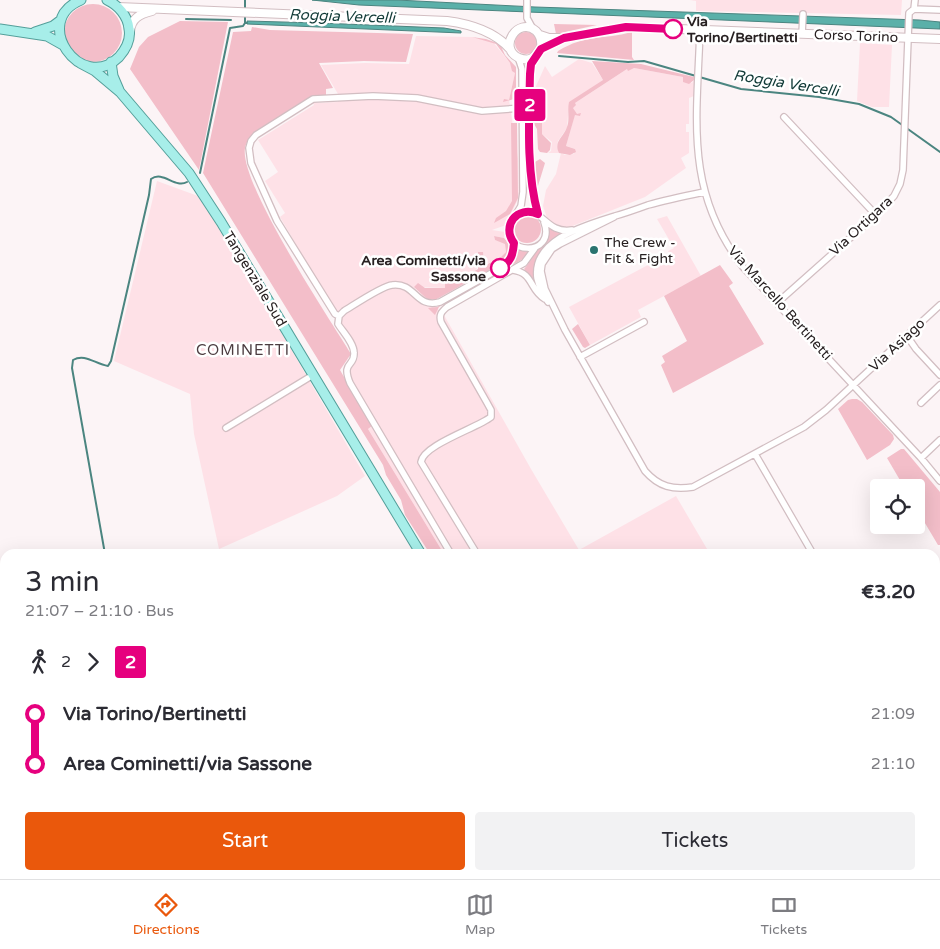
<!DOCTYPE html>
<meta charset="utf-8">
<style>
:root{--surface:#fff;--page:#f2f2f3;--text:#2b2b33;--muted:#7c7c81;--line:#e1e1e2;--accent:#ea580c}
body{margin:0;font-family:"Varela Round",sans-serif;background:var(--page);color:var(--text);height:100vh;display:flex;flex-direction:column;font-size:19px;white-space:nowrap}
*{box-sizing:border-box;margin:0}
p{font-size:16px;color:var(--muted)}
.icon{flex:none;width:28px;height:28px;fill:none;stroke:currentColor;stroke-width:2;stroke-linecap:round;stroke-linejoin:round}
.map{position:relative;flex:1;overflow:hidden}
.details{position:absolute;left:0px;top:549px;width:940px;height:331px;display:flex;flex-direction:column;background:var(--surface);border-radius:15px 15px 0 0;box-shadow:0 5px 20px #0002}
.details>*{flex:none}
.badge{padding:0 10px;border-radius:4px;font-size:18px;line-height:32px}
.tools{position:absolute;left:870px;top:479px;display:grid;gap:10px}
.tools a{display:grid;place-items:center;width:55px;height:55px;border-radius:5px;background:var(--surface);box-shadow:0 5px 20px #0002;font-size:25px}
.map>.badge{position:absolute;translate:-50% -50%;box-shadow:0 0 0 2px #fff}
.legs{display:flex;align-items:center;gap:8px;height:55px;padding:0 25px;font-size:16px}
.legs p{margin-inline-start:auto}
.head{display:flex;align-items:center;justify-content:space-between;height:85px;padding:0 25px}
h1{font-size:28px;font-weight:600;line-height:38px}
.action{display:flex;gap:10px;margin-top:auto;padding:10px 25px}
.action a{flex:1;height:58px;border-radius:5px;background:var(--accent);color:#fff;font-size:20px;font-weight:600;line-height:58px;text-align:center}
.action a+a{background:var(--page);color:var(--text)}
ul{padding:0 25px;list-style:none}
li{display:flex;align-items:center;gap:18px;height:50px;font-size:19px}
li i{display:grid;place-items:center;width:8px;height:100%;margin:0 6px;background:currentColor}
li i::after{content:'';width:12px;height:12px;margin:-6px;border:4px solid;border-radius:50%;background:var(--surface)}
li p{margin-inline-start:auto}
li:first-child i{background:linear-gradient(#0000 50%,currentColor 0)}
li:last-child i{background:linear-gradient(currentColor 50%,#0000 0)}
.dock{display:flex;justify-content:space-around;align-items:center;height:70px;border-top:1px solid var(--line);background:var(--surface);font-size:14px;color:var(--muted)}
.dock a{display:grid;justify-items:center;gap:2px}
.dock .on{color:var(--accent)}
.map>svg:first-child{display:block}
.built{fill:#fee1e7}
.green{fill:#f3bec9}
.water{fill:#5bb0a9;stroke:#4b8580}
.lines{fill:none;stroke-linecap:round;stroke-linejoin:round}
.stream{stroke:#4b8580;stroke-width:2}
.street-casing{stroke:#d2bec2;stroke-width:8}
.secondary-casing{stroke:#d2bec2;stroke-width:10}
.primary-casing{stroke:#549f9a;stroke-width:11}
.street{stroke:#fff;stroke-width:5.5}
.secondary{stroke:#fff;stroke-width:8}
.primary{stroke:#a7eee9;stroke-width:9}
.line-1-casing{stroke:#fff;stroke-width:11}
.line-1{stroke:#e6007e;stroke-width:8}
.stop-1-dot{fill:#fff;stroke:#e6007e;stroke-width:2.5}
.poi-dot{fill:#2a736f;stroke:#fff;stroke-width:2}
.labels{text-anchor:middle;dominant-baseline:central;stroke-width:5;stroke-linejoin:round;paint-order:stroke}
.stop-label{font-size:14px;font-weight:bold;fill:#272021;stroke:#fff;text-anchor:start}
.street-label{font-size:14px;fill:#272021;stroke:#fff}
.poi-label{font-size:14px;fill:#272021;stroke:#fff;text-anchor:start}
.water-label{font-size:15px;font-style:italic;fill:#113a37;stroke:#fff}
.neighbourhood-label{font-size:15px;letter-spacing:1px;fill:#4c3c40;stroke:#fff}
</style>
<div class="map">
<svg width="940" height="879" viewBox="0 0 940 879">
<rect width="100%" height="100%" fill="#fcf4f6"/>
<path class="built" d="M690 0H902L901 15 696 11V1Z
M416 36 472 37 493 42 510 63 515 73 509 100 518 159 519 197 506 225 492 230 505 232 504 238 494 236 495 240 505 243 506 252 501 257 483 266V252L476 270 445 288 414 287 444 315 531 469 579 550 676 496 710 554H444L368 429 377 423 351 378V369L358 358V351L280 217 285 213 265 181 278 172 258 140 314 105 313 103 338 102V94L321 65 365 63 409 64Z
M860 43 892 45 889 107H872L857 101Z
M579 59 592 63 603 80 569 103 567 128 558 141 557 146 559 153H548L551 151 552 142 542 134V115L533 104V93L545 66 552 77Z
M634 68 683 77 692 83 694 80V96L689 98V124H686V132H689V153L681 158 686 168 645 197 570 227H562L553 223 547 218 543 206 546 190 556 174 561 153 565 155 574 154 575 149 566 146 575 114 576 115 573 108 575 103 627 69Z
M157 181 198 196 232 248 365 476 337 496 219 549 194 434 190 394 114 361Z
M667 216 701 276 638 310 641 317 590 345 569 307 663 257 666 261 672 258 668 251 674 248 657 219Z"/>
<path class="green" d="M64 33a29 29 0 1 1 58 0a29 29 0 1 1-58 0Z
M180 21 228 22 199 170 130 69 139 47 148 37Z
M554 24 597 25 556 34Z
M252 27 270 30 413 34 406 62 364 61 319 63 333 88 326 89V96C306 97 295 108 278 118 266 126 248 133 245 148 239 183 329 318 351 354L340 370 372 426 368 429 444 554H430L405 515 401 500 386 475 383 465 203 173 233 32 251 31Z
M515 43a11 11 0 1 1 22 0a11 11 0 1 1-22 0Z
M632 32V57L634 60 557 53 558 51C586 34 603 40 632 32Z
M472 37 486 39 500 44 505 55 516 67V91H517L514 99 503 102 504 99 509 100 515 73 512 71 510 63 496 44Z
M592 61 641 64 694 77V80L689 84 683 82V77L634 68 628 71 627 69 575 103 576 105 573 108 577 114 581 113 580 116 575 115 566 146 575 149 576 152 570 155 559 153C553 141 564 137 567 127 570 120 567 110 569 102L603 80Z
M537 109 542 115V134L551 143 550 150 547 153 540 152 538 149 537 129 534 124V110Z
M511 123H517L518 198 510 214 494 223 496 218 506 211 512 201Z
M540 159 545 163 537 189 535 162Z
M513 229a14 14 0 1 1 28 0a14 14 0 1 1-28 0Z
M549 229 563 234C539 246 529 262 538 288L524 269C529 264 531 258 535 252 541 243 548 241 549 229Z
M494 236 504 238C511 245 512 254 504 262L435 300 427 299 414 287 418 283 425 288H445V282H455L478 269V252H483L484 266 501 257 506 252 505 244 495 240Z
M517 249 528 252 523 259 439 307 435 315 428 308 437 307 509 267 516 258Z
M720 265 733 283 729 286 764 344 673 393 661 365 665 362 662 356 687 341 664 296Z
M578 324 590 345 585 348 583 347 572 329Z
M852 399H857L862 402 893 435 894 439 890 445 867 460 838 409 848 400Z
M901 449H904L940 492V545H938L916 508V488L904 487 887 458Z
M627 875H679L677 879H629Z"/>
<path class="water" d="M312 0H397L535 7 919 20 940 22V29L359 5Z
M247 21 319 23 444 28 461 31V33L247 24Z"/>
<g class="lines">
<path class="stream" d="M245 0V10
M245 15V23H247
M186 19 231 20
M559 56 628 62 644 61 741 89 819 97 859 104 891 117 940 152
M200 173 230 28 243 26 245 23
M105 554 72 368 73 360C85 353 95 364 108 366L111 361 149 195 151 179C163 170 175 189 187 182
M0 597H5
M0 601 5 602
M935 769 940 767
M63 879 76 875
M679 879 680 876 685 875"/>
<defs>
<path id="street" d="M527 0V18L533 29
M914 9 940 10
M700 30C697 119 684 191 743 267L921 458 940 481
M802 34 803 14
M535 56 531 64 530 74C529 120 526 171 537 214
M784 117 876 215
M515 216 521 206 523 192 522 69 518 57
M614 217 560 244 552 249 542 264 541 271 545 289 565 330 645 471C659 487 673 490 693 487L804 427 826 410 940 305
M544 222C557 258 499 255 510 224 512 218 517 213 524 212 543 208 546 234 572 230
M513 270C534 273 529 290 545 299
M548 302C543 295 539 286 537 278 532 239 587 225 615 216 626 213 637 209 648 205 666 200 685 196 704 192
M777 303 876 215 894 196 900 184 903 170 909 13 914 9 915 0
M339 316 335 314 277 221 251 163 249 148 251 141 256 135 313 99 373 96 417 98 482 111 522 108
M907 336 916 349 940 375
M580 357 644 322
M921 403 940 385
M226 428 313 375
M755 454 813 554
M921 458 940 440
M451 554 350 383C341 361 355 367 354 353 354 343 343 332 338 324L339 316 344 311C354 305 382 286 392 285 416 282 415 309 440 302L506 265 513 257 514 243
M477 554 421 462C423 445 477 428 491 417V410L486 401 441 322C439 315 441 312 447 307L524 263 535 248
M935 643 940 640"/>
<path id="secondary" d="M118 7 447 21C470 24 494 31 510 49
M130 32C131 18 140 14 152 11
M540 35 549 38H564L626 27 940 39
M541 49C542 42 541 36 536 31 518 16 497 48 519 58 522 59 526 60 530 59 536 57 537 52 541 48 546 44 556 42 563 39"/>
<path id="primary" d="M81 0C30 21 81 94 119 57 126 49 131 39 129 29 128 16 118 5 107 0
M0 29 47 36 63 45
M35 32 53 26 61 20
M111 62 113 76 119 90
M80 63 95 71 120 92 189 173 221 222 421 554
M606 875 611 879
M621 875 622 879"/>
</defs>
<use href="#street" class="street-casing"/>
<use href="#secondary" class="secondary-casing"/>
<use href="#primary" class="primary-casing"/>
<use href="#street" class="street"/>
<use href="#secondary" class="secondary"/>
<use href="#primary" class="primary"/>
</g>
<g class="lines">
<defs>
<path id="line-1" d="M500 268C511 262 513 255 514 243 501 226 517 205 538 214 526 172 529 119 530 74L531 64 541 49 564 38 626 27 673 29"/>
</defs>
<use href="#line-1" class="line-1-casing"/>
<use href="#line-1" class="line-1"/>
</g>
<g class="stop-1-dot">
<circle cx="673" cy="29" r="9"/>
<circle cx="500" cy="268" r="9"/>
</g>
<circle class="poi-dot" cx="594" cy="250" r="5"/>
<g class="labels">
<g class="stop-label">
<text x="687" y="21">Via<tspan x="687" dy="16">Torino/Bertinetti</tspan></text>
<text x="486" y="260" text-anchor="end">Area Cominetti/via<tspan x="486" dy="16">Sassone</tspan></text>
</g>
<g class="street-label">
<text transform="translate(856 36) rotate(2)">Corso Torino</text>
<text transform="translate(861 226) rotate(-43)">Via Ortigara</text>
<text transform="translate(255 279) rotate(59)">Tangenziale Sud</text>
<text transform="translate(780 303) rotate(48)">Via Marcello Bertinetti</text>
<text transform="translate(897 345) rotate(-43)">Via Asiago</text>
</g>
<g class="poi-label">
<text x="604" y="242">The Crew -<tspan x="604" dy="16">Fit &amp; Fight</tspan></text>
</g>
<g class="water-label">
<text transform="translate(342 16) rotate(2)">Roggia Vercelli</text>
<text transform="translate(786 83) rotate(9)">Roggia Vercelli</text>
</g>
<g class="neighbourhood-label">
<text x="243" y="350">COMINETTI</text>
</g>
</g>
</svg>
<div class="tools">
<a><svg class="icon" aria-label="locate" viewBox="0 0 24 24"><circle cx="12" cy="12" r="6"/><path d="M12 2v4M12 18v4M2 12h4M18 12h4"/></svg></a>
</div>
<b class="badge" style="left:530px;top:105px;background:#e6007e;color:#fff">2</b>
<section class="details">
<div class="head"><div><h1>3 min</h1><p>21:07 – 21:10 · Bus</p></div><b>€3.20</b></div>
<div class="legs"><svg class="icon" aria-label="walk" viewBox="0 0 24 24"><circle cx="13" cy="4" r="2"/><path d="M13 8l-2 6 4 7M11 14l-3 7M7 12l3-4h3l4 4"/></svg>2<svg class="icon" aria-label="forward" viewBox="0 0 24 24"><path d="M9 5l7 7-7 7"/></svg><b class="badge" style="background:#e6007e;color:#fff">2</b></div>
<ul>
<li><i style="color:#e6007e"></i><b>Via Torino/Bertinetti</b><p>21:09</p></li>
<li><i style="color:#e6007e"></i><b>Area Cominetti/via Sassone</b><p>21:10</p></li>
</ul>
<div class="action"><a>Start</a><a>Tickets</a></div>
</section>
</div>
<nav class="dock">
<a class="on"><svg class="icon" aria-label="directions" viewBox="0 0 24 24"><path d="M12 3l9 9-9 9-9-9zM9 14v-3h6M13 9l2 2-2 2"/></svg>Directions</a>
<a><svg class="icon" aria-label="map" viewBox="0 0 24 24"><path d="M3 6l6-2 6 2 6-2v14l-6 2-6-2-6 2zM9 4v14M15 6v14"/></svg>Map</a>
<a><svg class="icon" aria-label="tickets" viewBox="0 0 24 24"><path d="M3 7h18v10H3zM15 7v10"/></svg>Tickets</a>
</nav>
